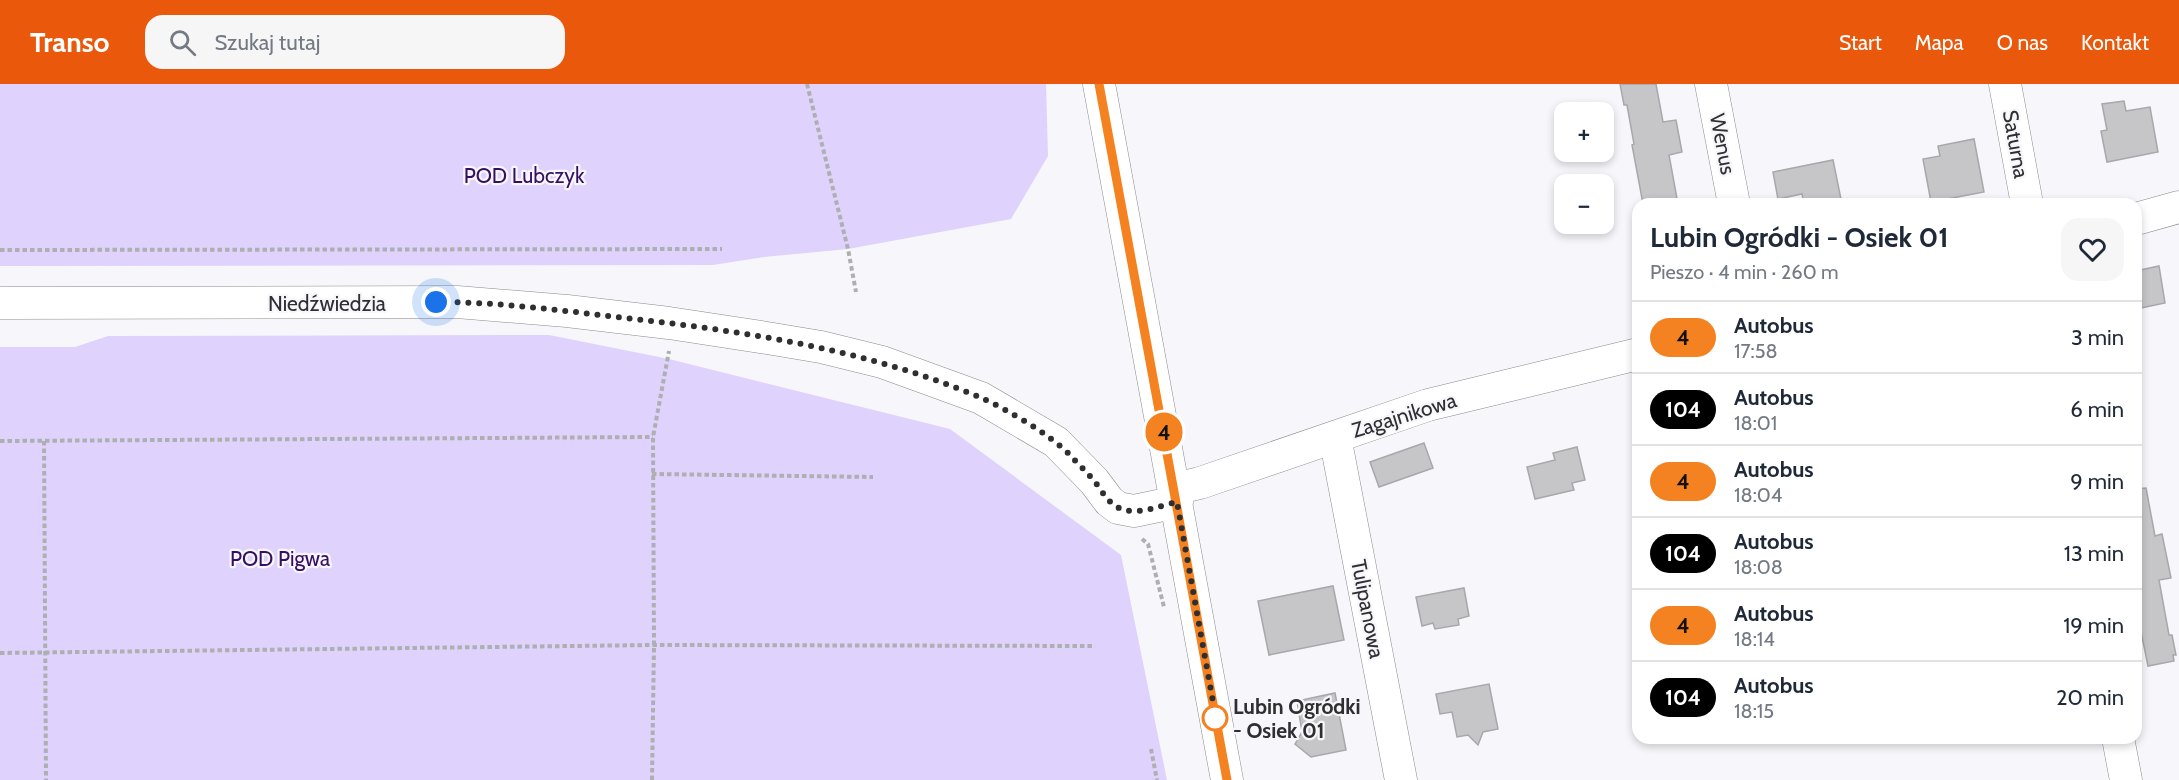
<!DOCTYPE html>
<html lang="pl">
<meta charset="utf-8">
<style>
:root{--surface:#fff;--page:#f6f6f7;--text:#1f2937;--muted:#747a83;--line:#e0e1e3;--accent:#ea580c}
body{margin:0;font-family:Cabin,sans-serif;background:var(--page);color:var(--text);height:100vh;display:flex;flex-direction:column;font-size:22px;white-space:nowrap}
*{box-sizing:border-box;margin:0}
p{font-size:20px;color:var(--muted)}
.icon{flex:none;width:33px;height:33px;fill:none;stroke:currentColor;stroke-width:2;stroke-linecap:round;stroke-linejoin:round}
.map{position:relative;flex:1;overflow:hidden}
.side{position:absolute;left:1632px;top:114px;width:510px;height:546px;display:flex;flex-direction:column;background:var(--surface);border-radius:18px;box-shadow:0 3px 9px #0003}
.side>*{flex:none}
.badge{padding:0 12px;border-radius:20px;font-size:21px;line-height:39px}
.fabs{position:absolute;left:1554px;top:18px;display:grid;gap:12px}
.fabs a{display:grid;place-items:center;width:60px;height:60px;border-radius:12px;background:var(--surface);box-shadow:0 3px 9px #0003;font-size:30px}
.you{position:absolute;width:30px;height:30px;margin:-15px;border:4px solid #fff;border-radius:50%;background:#1a73e8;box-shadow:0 0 0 9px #1a73e833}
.map>.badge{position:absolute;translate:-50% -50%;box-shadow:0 0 0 3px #fff}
.round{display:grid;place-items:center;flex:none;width:63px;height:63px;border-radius:18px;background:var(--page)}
.headline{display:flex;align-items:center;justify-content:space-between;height:102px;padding:0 18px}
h1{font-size:28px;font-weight:800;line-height:45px}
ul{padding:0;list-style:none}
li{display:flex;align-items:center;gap:18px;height:72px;padding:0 18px;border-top:2px solid var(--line)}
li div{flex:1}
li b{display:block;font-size:22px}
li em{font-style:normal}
li .badge{min-width:66px;font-weight:700;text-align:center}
header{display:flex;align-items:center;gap:36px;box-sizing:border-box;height:84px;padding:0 30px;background:var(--accent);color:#fff}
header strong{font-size:28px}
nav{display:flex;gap:33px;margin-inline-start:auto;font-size:21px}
.search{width:420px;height:54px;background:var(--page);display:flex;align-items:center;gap:15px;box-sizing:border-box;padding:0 21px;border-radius:18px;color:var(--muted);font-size:22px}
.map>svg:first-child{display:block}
.green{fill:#dfd2fd}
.building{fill:#c6c5c8;stroke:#a8a7ab;stroke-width:1.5}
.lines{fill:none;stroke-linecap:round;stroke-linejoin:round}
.minor-casing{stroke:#8b8a8d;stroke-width:33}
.path{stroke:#afafb2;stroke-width:4;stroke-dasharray:4.5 3;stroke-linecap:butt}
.minor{stroke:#fff;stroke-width:32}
.line-casing{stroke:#fff;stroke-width:14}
.line{stroke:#f58220;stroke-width:9}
.walk{stroke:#2f2f31;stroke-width:6;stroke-dasharray:0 10.8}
.stop-dot{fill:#fff;stroke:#f58220;stroke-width:3}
.labels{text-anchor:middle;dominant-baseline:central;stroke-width:4.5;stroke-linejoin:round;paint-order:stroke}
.street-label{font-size:21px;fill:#2f2f31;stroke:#f7f6fa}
.park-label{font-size:21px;fill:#360e63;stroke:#f7f6fa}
.stop-label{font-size:21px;font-weight:bold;fill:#2f2f31;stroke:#f7f6fa;text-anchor:start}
</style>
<header>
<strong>Transo</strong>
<div class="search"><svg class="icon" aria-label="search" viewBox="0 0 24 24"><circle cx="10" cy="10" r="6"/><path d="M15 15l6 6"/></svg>Szukaj tutaj</div>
<nav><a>Start</a><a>Mapa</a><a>O nas</a><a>Kontakt</a></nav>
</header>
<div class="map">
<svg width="2179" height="696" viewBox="0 0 2179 696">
<rect width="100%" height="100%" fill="#f7f6fa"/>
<path class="green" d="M0 0H1046L1048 72 1011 135 848 165 764 173 713 181 0 182Z
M549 251 669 275 950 345 1121 471 1167 696H0V263H75L108 252Z"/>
<path class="building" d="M1620 0H1656L1663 38 1676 36 1682 68 1669 71 1678 120H1643L1632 61 1634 60 1627 21H1624Z
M2124 17 2126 27 2150 23 2158 68 2107 78 2101 47 2107 46 2102 20Z
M1974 55 1984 108 1931 118 1923 75 1940 72 1938 62Z
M1833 76 1842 120H1804L1802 110 1778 115 1773 88Z
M2159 182 2165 219 2136 225V190H2141L2140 186Z
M1424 359 1433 384 1379 403 1370 378Z
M1577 363 1585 396 1572 399 1574 406 1535 415 1527 383 1555 376 1553 369Z
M2146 404 2155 452 2162 450 2171 494 2159 496 2169 551H2172L2176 571H2173L2174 577 2148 582 2136 523V405Z
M1333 502 1344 556 1269 571 1258 517Z
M1464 504 1469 532 1458 535 1459 541 1435 545 1433 539 1422 542 1416 513Z
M1489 600 1498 645 1483 648 1478 661 1468 651 1457 653 1452 628 1440 630 1436 610Z
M1335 609 1346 666 1311 673 1295 660 1302 648 1297 617Z"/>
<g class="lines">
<defs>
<path id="minor" d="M1099 0 1227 696
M1711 0 1734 120
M2005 0 2027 120
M2136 135 2179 123
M0 219 457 218 567 227 669 239 767 254 821 263 882 278 981 314 1056 358 1094 397 1109 417 1118 424 1134 427 1177 418
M1335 353 1401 696
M1174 405 1200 399 1428 321 1638 270
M2118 654 2126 696"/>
</defs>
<use href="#minor" class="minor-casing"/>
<path class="path" d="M807 0 848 165 856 208
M0 166 722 165
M0 357 653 353
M44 357 46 696
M652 390 873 393
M1142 455 1148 460 1164 523
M0 569 654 561 1095 562
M1151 665 1157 696
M652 696 654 561 653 353 669 267"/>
<use href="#minor" class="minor"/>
</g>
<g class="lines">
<defs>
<path id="line" d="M1099 0 1227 696"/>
</defs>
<use href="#line" class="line-casing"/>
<use href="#line" class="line"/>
<path class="walk" d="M436 218C493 218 551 225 608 232 734 246 861 263 979 313 1007 325 1049 350 1070 371 1078 380 1087 388 1095 398 1102 407 1108 419 1119 424 1135 432 1160 422 1177 418L1217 640 1215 634"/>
</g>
<circle class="stop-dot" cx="1215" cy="634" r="12"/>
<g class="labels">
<g class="street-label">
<text transform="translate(1723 60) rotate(79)">Wenus</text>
<text transform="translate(2016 60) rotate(80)">Saturna</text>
<text x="327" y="219">Niedźwiedzia</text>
<text transform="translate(1404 331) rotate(-17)">Zagajnikowa</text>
<text transform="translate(1368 525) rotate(79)">Tulipanowa</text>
</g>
<g class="park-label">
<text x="524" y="91">POD Lubczyk</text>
<text x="280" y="474">POD Pigwa</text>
</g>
<g class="stop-label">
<text x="1233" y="622">Lubin Ogródki<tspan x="1233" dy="24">- Osiek 01</tspan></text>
</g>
</g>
</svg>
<div class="fabs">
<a>+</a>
<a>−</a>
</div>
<div class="you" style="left:436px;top:218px"></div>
<b class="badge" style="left:1164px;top:348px;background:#f58220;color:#111">4</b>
<section class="side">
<div class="headline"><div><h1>Lubin Ogródki - Osiek 01</h1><p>Pieszo · 4 min · 260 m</p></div><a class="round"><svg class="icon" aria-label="heart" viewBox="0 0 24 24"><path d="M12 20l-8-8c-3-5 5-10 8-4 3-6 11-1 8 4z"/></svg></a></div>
<ul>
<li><span class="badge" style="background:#f58220;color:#111">4</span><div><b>Autobus</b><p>17:58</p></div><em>3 min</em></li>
<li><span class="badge" style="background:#000;color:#fff">104</span><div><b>Autobus</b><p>18:01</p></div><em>6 min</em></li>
<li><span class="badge" style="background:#f58220;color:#111">4</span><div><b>Autobus</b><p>18:04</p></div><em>9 min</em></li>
<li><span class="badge" style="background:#000;color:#fff">104</span><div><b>Autobus</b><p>18:08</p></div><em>13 min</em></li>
<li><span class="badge" style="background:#f58220;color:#111">4</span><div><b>Autobus</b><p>18:14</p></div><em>19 min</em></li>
<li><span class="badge" style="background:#000;color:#fff">104</span><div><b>Autobus</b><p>18:15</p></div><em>20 min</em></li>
</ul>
</section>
</div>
